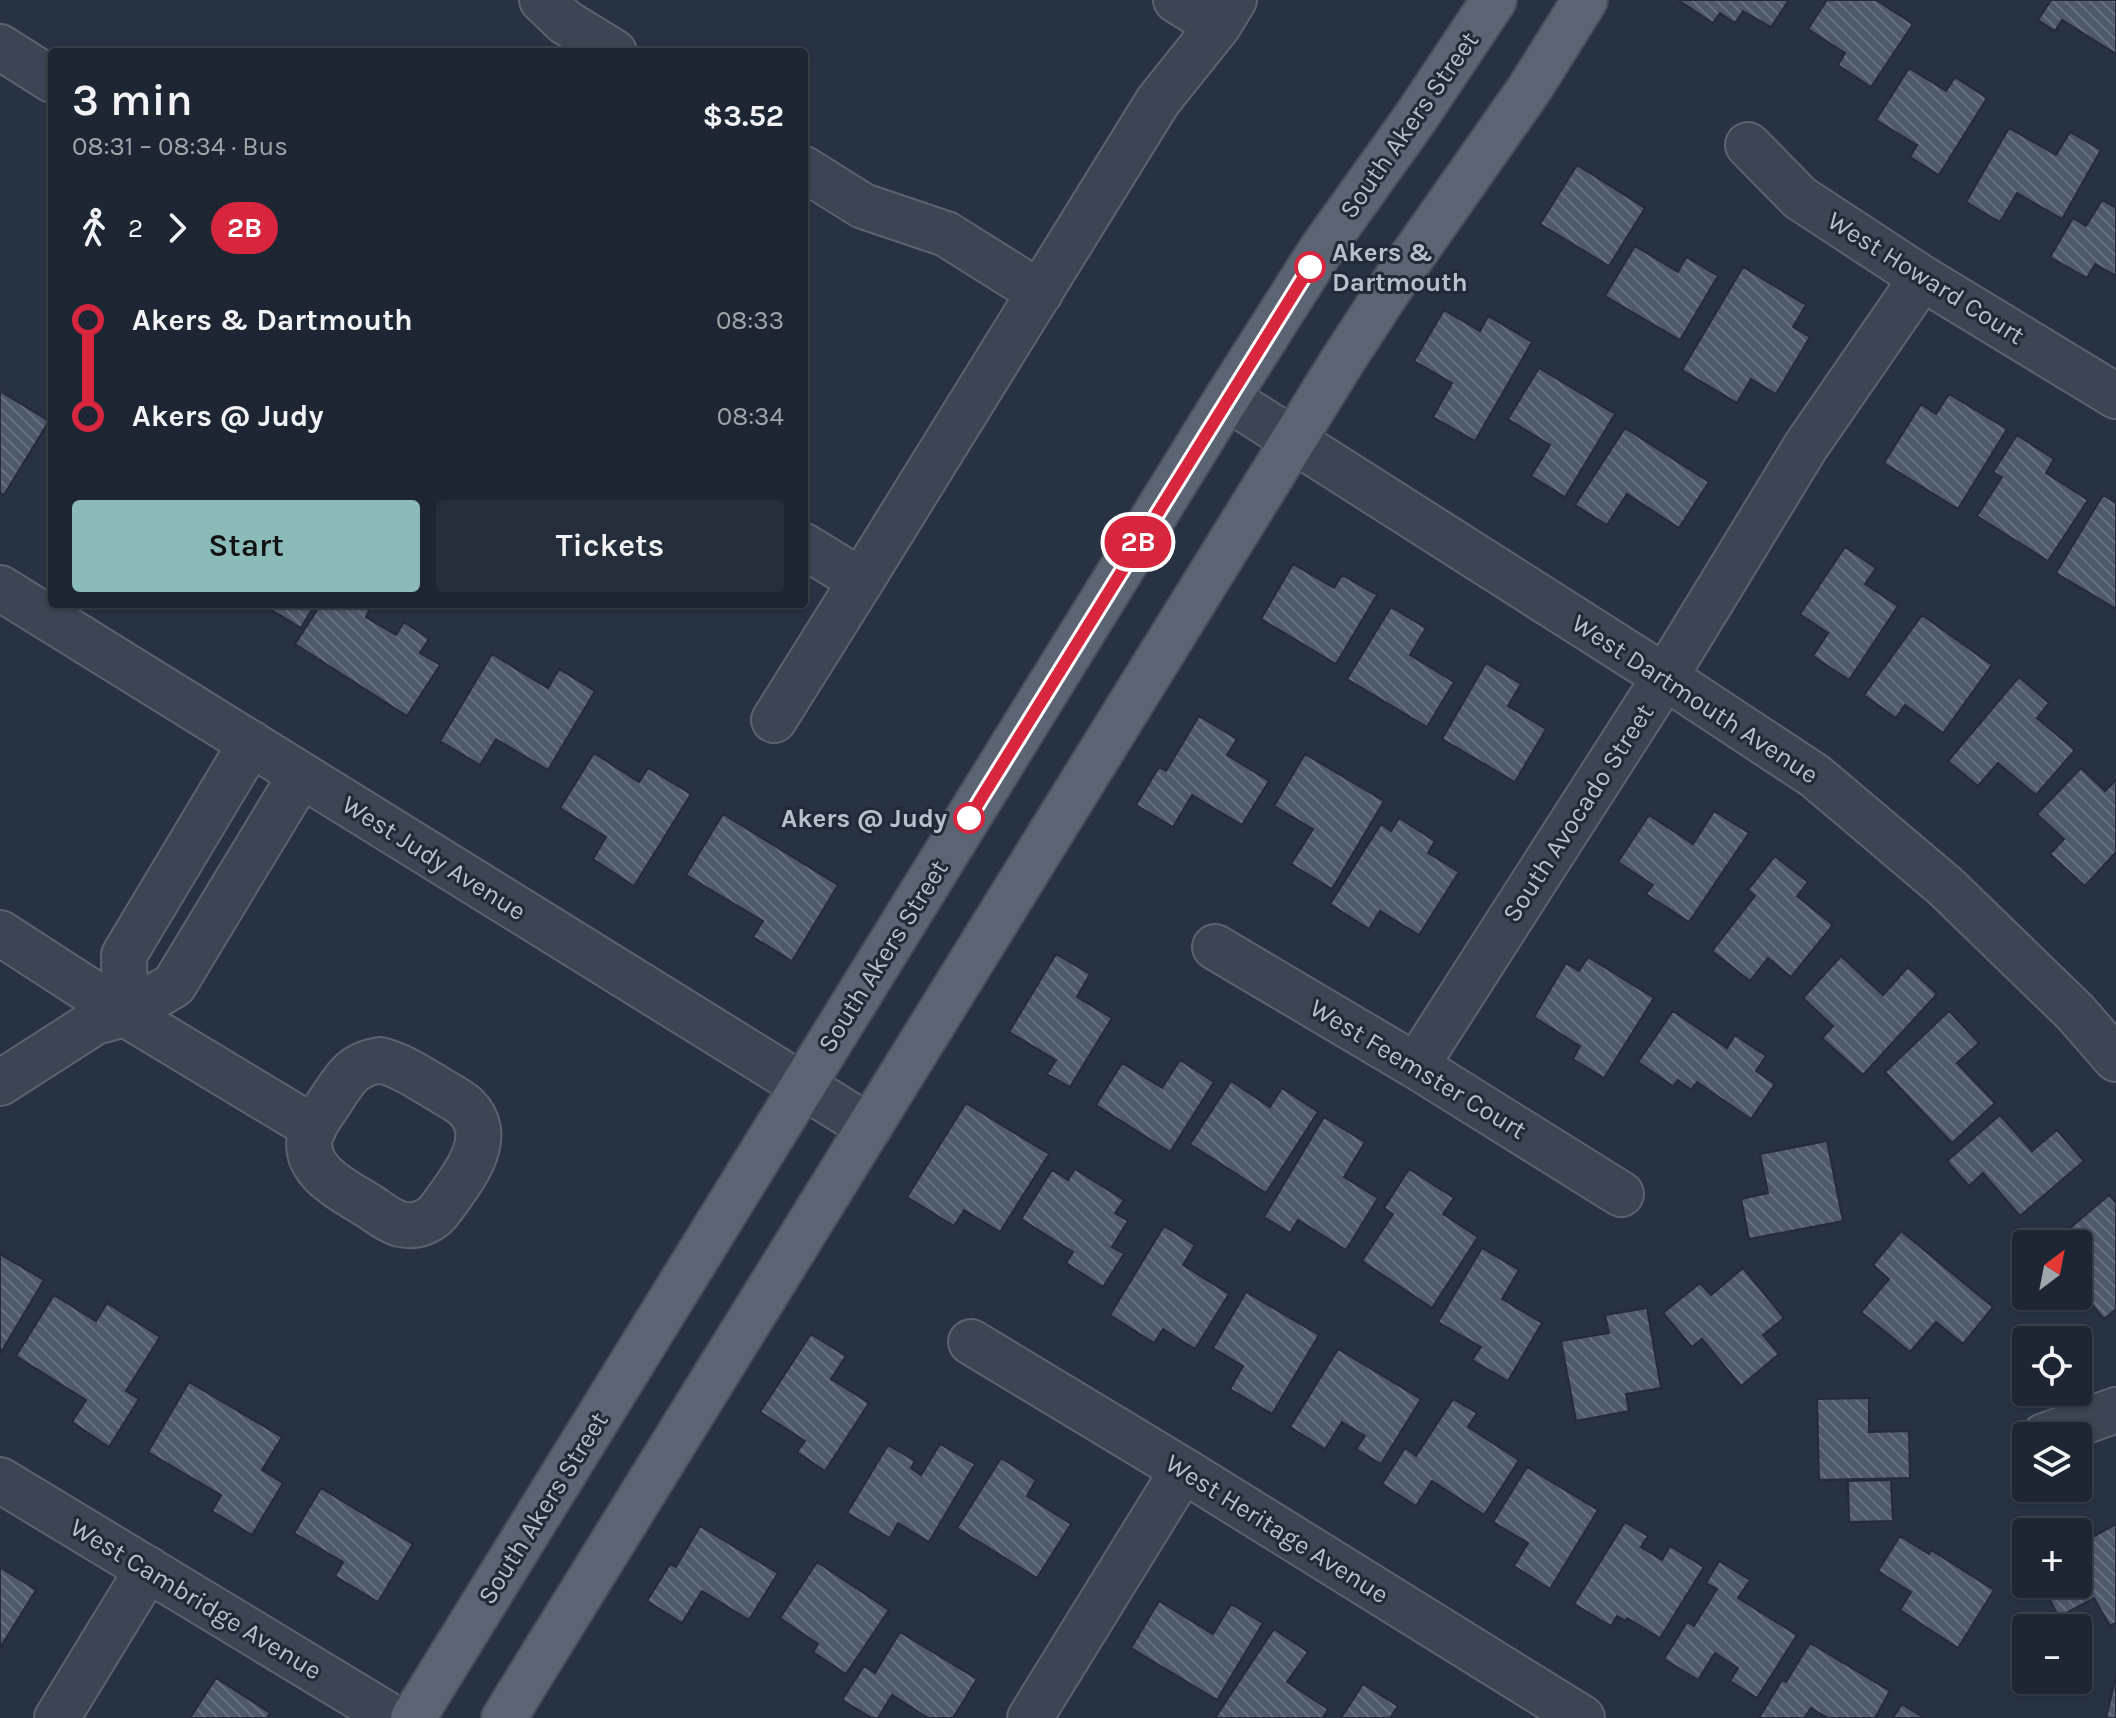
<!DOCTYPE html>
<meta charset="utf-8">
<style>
:root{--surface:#1d2632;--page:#252e3a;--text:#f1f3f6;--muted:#a0a5ac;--line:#3b434d;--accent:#8bbbb9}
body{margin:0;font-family:Karla,sans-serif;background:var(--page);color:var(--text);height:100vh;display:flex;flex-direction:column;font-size:30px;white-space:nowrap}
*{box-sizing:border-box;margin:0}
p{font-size:26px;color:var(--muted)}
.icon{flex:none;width:44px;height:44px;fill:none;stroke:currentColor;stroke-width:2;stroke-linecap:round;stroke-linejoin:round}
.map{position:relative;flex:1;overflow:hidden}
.panel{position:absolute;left:48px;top:48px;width:760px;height:560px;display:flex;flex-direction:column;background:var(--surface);border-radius:8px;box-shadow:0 2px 6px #0004,0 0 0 2px var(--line)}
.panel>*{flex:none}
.badge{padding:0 16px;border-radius:26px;font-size:28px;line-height:52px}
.needle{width:52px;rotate:32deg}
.buttons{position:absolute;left:2012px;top:1230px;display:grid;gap:16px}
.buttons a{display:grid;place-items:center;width:80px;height:80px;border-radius:8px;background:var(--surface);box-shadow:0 2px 6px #0004,0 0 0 2px var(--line);font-size:40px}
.map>.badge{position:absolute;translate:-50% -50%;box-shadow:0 0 0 4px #fff}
.legs{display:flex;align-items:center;gap:12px;height:88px;padding:0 24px;font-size:26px}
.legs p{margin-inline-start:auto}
.summary{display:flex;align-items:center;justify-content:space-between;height:136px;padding:0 24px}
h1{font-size:44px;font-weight:600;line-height:60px}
.action{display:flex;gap:16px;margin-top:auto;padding:16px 24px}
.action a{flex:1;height:92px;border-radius:8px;background:var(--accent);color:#111;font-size:32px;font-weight:600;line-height:92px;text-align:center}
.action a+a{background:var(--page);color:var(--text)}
ul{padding:0 24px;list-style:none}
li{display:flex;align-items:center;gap:28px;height:96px;font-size:30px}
li i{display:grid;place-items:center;width:12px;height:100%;margin:0 10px;background:currentColor}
li i::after{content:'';width:20px;height:20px;margin:-10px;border:6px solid;border-radius:50%;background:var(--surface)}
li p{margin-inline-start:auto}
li:first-child i{background:linear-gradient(#0000 50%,currentColor 0)}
li:last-child i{background:linear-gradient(currentColor 50%,#0000 0)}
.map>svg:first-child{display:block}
.building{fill:url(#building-back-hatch);stroke:#222c3a;stroke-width:2}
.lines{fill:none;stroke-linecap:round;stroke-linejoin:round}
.minor-casing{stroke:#5a6370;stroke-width:48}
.major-casing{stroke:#464e5c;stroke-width:48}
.minor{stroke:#3c4553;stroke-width:44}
.major{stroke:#5a6473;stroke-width:44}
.line-1-casing{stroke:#fff;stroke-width:18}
.line-1{stroke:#d7263d;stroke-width:12}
.stop-1-dot{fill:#fff;stroke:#d7263d;stroke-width:4}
.labels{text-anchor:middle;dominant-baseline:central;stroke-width:6;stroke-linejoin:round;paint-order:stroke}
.street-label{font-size:26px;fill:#b9c0cd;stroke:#202a38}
.stop-label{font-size:26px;font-weight:bold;fill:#b9c0cd;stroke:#202a38;text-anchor:start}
</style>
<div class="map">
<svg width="2116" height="1718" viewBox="0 0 2116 1718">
<defs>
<pattern id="building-back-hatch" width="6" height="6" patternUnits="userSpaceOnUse" patternTransform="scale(2)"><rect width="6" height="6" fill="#4e5a6c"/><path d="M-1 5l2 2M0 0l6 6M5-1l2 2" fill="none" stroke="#657080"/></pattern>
</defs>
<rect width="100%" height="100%" fill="#273343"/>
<path class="building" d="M1678 0H1789L1771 27 1743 11 1735 23 1720 13 1713 23Z
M1827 0H1876L1913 24 1871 87 1838 65 1845 53 1808 29Z
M2051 0H2116V54L2062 20 2055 31 2038 20Z
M1909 68 1946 91 1955 77 1987 98 1939 175 1910 157 1917 145 1876 120Z
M2009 128 2056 155 2070 132 2101 150 2062 219 2017 193 2000 222 1966 202Z
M1577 165 1645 208 1609 266 1540 224Z
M2102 200 2116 208V276L2095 264 2087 278 2050 257 2073 218 2086 226Z
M1635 246 1678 272 1686 257 1718 276 1680 340 1605 296Z
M1743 267 1806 305 1793 327 1810 337 1776 394 1751 379 1737 403 1682 370Z
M1444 310 1480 331 1488 316 1532 342 1475 441 1433 417 1452 383 1414 361Z
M1539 368 1615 414 1565 497 1531 476 1550 445 1508 419Z
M0 391 49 421 4 495 0 493Z
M1949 394 2007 429 1958 509 1884 463 1921 404 1936 414Z
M1625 428 1709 482 1679 528 1627 494 1607 525 1575 505Z
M2017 435 2054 459 2046 473 2088 500 2048 561 1977 516 2002 477 1993 472Z
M2103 495 2116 503V609L2056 573Z
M1845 547 1876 568 1865 584 1898 606 1849 680 1813 656 1828 633 1800 614Z
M1293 564 1334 588 1342 575 1377 595 1336 664 1261 619Z
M262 604H315L301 628Z
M321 604H372L366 617 396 635 404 622 429 639 420 653 440 665 407 716 295 644Z
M1391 607 1426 628 1410 655 1454 682 1427 727 1347 679Z
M1922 615 1992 665 1943 733 1905 705 1896 718 1864 695Z
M492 654 548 688 559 669 595 691 548 770 496 739 480 765 440 741Z
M1486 663 1521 684 1508 706 1546 729 1515 782 1442 739Z
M2019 677 2049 703 2037 718 2075 750 2036 795 1998 763 1978 786 1948 761Z
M1199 716 1237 739 1227 755 1269 781 1242 825 1192 795 1173 827 1136 805 1159 767 1166 771Z
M594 753 639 782 648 768 691 794 634 886 593 859 606 837 560 808Z
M1305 754 1384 801 1332 889 1291 864 1313 829 1274 806Z
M2081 768 2105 791 2116 780V852L2085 886 2050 854 2064 839 2037 814Z
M1714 811 1749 833 1689 922 1646 894 1653 885 1618 862 1649 815 1693 844Z
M723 814 838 885 792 961 753 937 763 921 686 875Z
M1399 818 1435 841 1428 853 1459 872 1419 935 1380 911 1369 929 1330 904 1381 824 1391 831Z
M1775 856 1808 882 1797 896 1833 925 1791 977 1768 958 1750 981 1712 951 1755 896 1748 890Z
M1056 954 1090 974 1077 997 1112 1018 1070 1087 1047 1074 1056 1060 1009 1032Z
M1841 956 1883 995 1908 967 1937 994 1863 1075 1822 1038 1833 1026 1803 998Z
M1588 957 1654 998 1604 1078 1573 1059 1580 1046 1534 1017 1566 963 1579 971Z
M1673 1011 1727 1048 1735 1035 1766 1056 1756 1071 1775 1084 1751 1119 1697 1082 1691 1090 1678 1080 1673 1086 1638 1062Z
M1949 1011 1979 1043 1957 1063 1995 1103 1952 1143 1885 1072Z
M1180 1060 1214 1082 1170 1152 1096 1105 1122 1063 1162 1088Z
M1231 1081 1270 1107 1282 1088 1318 1112 1266 1193 1190 1144Z
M966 1103 1049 1154 1000 1232 964 1210 954 1226 907 1197Z
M2000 1115 2032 1151 2057 1130 2084 1161 2020 1216 1983 1173 1969 1186 1947 1161Z
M1324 1117 1365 1142 1344 1177 1378 1198 1346 1250 1298 1220 1290 1233 1264 1217Z
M1827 1141 1843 1221 1749 1239 1741 1199 1768 1193 1760 1154Z
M1075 1169 1124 1200 1115 1213 1128 1221 1112 1247 1124 1254 1103 1287 1066 1263 1073 1252 1021 1219 1052 1170 1068 1180Z
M1409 1169 1454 1198 1443 1214 1478 1237 1432 1308 1362 1261 1393 1214 1384 1208Z
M2109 1195 2116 1203V1309L2104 1319 2078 1288V1244H2051Z
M1164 1226 1195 1245 1183 1265 1229 1294 1195 1349 1163 1329 1154 1343 1110 1315Z
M1901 1231 1993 1307 1963 1344 1936 1322 1910 1352 1861 1312 1889 1279 1873 1265Z
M1482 1248 1519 1270 1502 1299 1542 1323 1508 1381 1472 1360 1481 1347 1438 1322Z
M0 1254 44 1280 0 1354Z
M1743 1268 1784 1318 1763 1335 1779 1354 1741 1386 1702 1339 1692 1347 1663 1313 1700 1283 1711 1295Z
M1246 1292 1319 1335 1272 1414 1230 1389 1243 1366 1213 1348Z
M54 1295 96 1321 107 1303 160 1337 126 1391 139 1399 109 1447 72 1422 86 1400 16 1356Z
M1647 1308 1661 1388 1626 1394 1629 1411 1576 1421 1561 1341 1609 1333 1605 1315Z
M811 1334 846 1356 831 1379 869 1403 825 1471 797 1452 805 1441 760 1412Z
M1338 1349 1421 1399 1381 1464 1356 1449 1365 1436 1342 1422 1325 1449 1290 1427Z
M189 1382 282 1437 262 1470 283 1483 252 1535 212 1511 221 1495 148 1452Z
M1869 1398V1432L1909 1431 1910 1478 1819 1480 1817 1399Z
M1453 1399 1477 1413 1468 1427 1519 1460 1484 1515 1432 1481 1416 1506 1382 1484 1405 1448 1416 1456Z
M940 1444 975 1464 929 1542 898 1523 890 1538 847 1513 888 1445 915 1461 911 1468 921 1475Z
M1001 1458 1036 1480 1027 1496 1071 1524 1037 1578 957 1528Z
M1527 1467 1598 1510 1550 1589 1514 1566 1528 1543 1493 1522Z
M1891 1480 1893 1521 1849 1522 1848 1481Z
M321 1488 413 1544 378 1602 335 1576 343 1562 294 1533Z
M1625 1522 1648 1536 1641 1547 1662 1560 1670 1546 1704 1567 1660 1638 1627 1618 1626 1621 1617 1616 1611 1626 1574 1604Z
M2116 1524V1623L2110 1626 2094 1598 2059 1617 2041 1584H2078V1545Z
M700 1526 778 1573 749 1620 702 1591 682 1623 647 1601 670 1564 676 1567Z
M1900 1536 1929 1554 1931 1550 1994 1590 1958 1648 1900 1610 1911 1592 1878 1571Z
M1719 1561 1750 1580 1738 1598 1797 1635 1757 1698 1730 1681 1738 1668 1715 1653 1698 1680 1664 1659 1687 1622 1694 1626 1717 1589 1706 1583Z
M817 1562 889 1610 846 1674 813 1652 818 1644 780 1618Z
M0 1567 36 1590 0 1648Z
M1159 1601 1213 1634 1231 1604 1263 1623 1217 1700 1131 1648Z
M1274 1629 1308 1652 1287 1682 1328 1709 1323 1718H1215Z
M900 1632 977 1679 953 1718H928L892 1695 878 1718H872L842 1700 864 1666 875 1673Z
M1810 1643 1890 1691 1875 1718H1828L1811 1708 1804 1718H1759L1782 1680 1786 1682Z
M2116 1676V1718H2106Z
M216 1678 270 1713 267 1718H190Z
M1363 1684 1398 1706 1390 1718H1341Z
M1902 1704 1924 1718H1893Z"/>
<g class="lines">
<defs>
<path id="minor" d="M542 0 565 22 614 52
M1176 0 1218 26
M0 47 52 80
M1748 145 1800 198 1922 278 2116 396
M804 169 863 206 946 234 1040 293
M1227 398 1665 677 1815 776 1945 886 2075 1012 2116 1059
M804 546 861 581 1158 101 1218 26 1234 0
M0 588 869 1127
M774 720 861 581
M0 933 125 1014 314 1128
M1215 947 1416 1066 1621 1194
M125 1014 124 955 251 743
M380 1060C403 1066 420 1078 440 1090 448 1095 458 1100 465 1106 498 1137 462 1179 442 1207 433 1221 417 1228 400 1224 389 1221 378 1212 369 1206 345 1191 303 1172 310 1137 313 1124 324 1111 331 1100 346 1077 352 1065 380 1060Z
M1416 1066 1665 677 1806 446 1922 278
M0 1083 95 1022 125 1014 174 985 301 775
M971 1342 1183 1470 1582 1718
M2044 1436 2116 1410
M0 1480 393 1718
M57 1718 148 1569
M1030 1718 1183 1470"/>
<path id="major" d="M413 1718 1227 398 1321 250 1416 117 1494 0
M504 1718 1343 360 1388 291 1530 88 1585 0"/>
</defs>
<use href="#minor" class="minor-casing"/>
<use href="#major" class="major-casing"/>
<use href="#minor" class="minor"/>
<use href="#major" class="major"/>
</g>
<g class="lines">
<defs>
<path id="line-1" d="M969 818 1310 267"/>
</defs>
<use href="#line-1" class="line-1-casing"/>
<use href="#line-1" class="line-1"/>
</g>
<g class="stop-1-dot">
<circle cx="1310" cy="267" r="14"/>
<circle cx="969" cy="818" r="14"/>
</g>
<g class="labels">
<g class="street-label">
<text transform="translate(1409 125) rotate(-55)">South Akers Street</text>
<text transform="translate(1926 278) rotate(32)">West Howard Court</text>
<text transform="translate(1695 699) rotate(33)">West Dartmouth Avenue</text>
<text transform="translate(1578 813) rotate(-57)">South Avocado Street</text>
<text transform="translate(434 858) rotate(32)">West Judy Avenue</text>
<text transform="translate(883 956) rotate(-58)">South Akers Street</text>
<text transform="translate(1418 1069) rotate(31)">West Feemster Court</text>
<text transform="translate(543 1508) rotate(-58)">South Akers Street</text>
<text transform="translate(1277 1529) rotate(32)">West Heritage Avenue</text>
<text transform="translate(196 1599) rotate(31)">West Cambridge Avenue</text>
</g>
<g class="stop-label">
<text x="1332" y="252">Akers &amp;<tspan x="1332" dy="30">Dartmouth</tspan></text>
<text x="947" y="818" text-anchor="end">Akers @ Judy</text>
</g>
</g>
</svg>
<div class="buttons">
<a><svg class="needle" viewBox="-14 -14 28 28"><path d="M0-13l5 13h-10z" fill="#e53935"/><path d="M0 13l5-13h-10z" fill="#a0a5ac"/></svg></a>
<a><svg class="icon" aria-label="locate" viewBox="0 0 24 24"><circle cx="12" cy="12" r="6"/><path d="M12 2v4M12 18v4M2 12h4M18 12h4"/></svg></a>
<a><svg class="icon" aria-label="layers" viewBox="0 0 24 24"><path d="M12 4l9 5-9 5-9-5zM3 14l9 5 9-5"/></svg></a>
<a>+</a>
<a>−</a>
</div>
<b class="badge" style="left:1138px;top:542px;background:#d7263d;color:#fff">2B</b>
<section class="panel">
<div class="summary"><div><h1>3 min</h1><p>08:31 – 08:34 · Bus</p></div><b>$3.52</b></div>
<div class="legs"><svg class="icon" aria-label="walk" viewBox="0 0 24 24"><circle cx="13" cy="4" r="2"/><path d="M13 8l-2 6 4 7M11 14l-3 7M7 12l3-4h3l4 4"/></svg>2<svg class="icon" aria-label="forward" viewBox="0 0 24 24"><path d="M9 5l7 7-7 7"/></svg><b class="badge" style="background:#d7263d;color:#fff">2B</b></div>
<ul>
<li><i style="color:#d7263d"></i><b>Akers &amp; Dartmouth</b><p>08:33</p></li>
<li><i style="color:#d7263d"></i><b>Akers @ Judy</b><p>08:34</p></li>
</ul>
<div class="action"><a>Start</a><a>Tickets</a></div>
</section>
</div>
